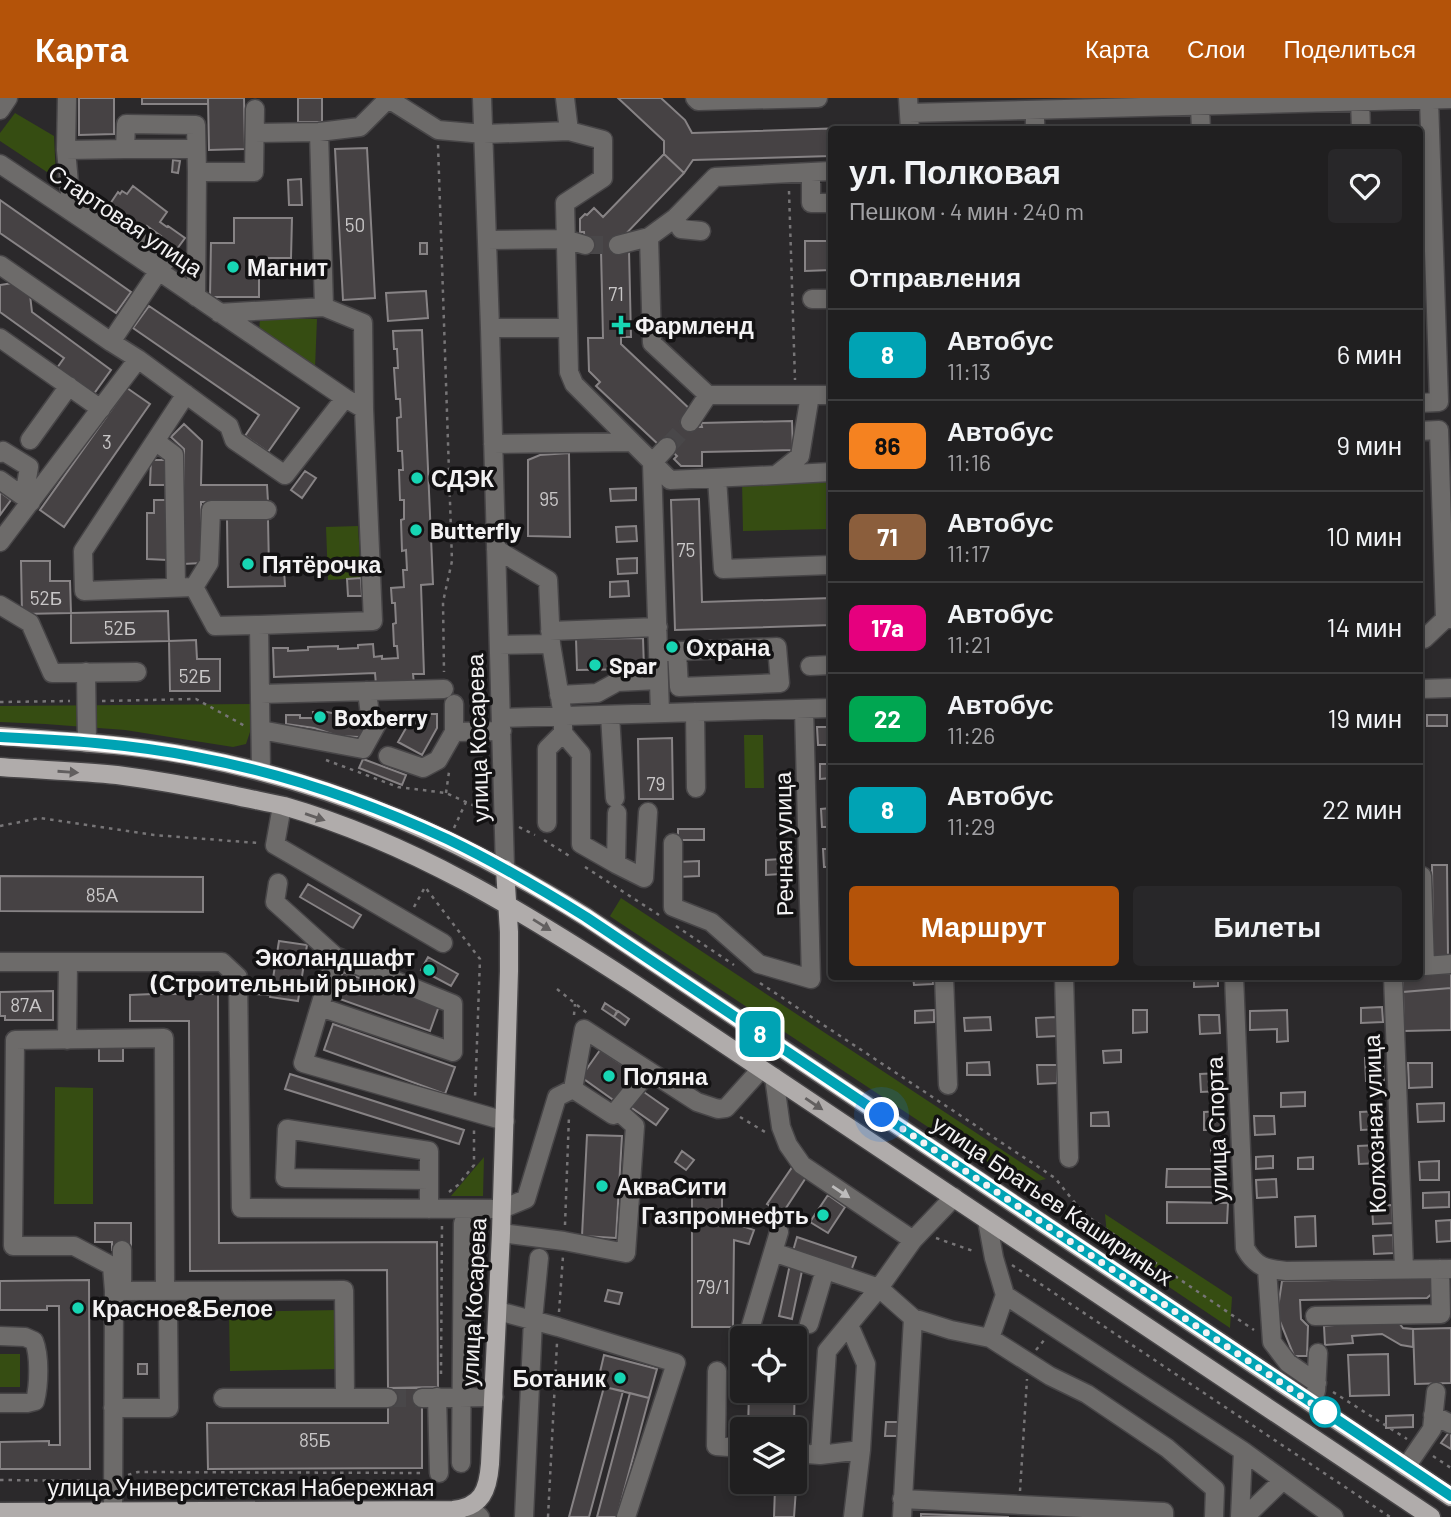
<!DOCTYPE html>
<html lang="ru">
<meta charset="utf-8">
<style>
:root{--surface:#201f20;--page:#282729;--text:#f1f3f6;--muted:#a2a2a5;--line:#3d3d3e;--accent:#b45309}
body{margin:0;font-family:Barlow,sans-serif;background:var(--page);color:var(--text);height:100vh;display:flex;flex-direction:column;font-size:26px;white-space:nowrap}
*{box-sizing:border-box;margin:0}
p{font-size:23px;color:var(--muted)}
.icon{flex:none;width:38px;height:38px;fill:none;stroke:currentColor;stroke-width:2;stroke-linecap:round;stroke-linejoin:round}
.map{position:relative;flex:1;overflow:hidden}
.drawer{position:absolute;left:828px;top:28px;width:595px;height:854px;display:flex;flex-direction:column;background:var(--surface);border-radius:7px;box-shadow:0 4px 10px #0003,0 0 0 2px var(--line)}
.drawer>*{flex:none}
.badge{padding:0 14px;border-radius:10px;font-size:24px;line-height:46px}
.fabs{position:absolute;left:730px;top:1228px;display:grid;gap:14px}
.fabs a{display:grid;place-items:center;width:77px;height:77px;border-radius:7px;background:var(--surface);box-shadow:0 4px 10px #0003,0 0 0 2px var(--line);font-size:35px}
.you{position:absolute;width:35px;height:35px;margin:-18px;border:5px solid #fff;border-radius:50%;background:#1a73e8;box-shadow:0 0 0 10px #1a73e833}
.map>.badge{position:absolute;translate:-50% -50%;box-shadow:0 0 0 4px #fff}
h2{padding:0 21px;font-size:26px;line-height:63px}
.round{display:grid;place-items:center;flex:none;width:74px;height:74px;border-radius:7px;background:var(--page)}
.headline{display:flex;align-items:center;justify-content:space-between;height:119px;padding:0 21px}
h1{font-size:33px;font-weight:700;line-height:52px}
.action{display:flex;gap:14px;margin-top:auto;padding:14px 21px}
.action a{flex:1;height:80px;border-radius:7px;background:var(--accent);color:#fff;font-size:28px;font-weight:700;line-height:80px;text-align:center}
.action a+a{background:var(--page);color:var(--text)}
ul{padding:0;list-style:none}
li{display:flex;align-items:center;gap:21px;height:91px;padding:0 21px;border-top:2px solid var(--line)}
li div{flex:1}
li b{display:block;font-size:26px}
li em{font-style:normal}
li .badge{min-width:77px;font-weight:700;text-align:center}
header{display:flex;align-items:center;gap:42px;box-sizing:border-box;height:98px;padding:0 35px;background:var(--accent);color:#fff}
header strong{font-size:33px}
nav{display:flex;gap:38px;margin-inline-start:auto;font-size:24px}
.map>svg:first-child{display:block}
.green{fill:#364d12}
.building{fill:#464244;stroke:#878385;stroke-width:2}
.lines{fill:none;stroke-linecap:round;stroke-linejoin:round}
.minor-tunnel{stroke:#494749;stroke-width:18;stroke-dasharray:18 9;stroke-linecap:butt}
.minor-casing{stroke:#474547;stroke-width:21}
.major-casing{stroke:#474547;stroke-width:21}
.path{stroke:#777577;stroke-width:2.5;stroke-dasharray:3.5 5;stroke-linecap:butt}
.minor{stroke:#6d6b6a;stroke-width:18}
.major{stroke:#b0acab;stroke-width:18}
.oneway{fill:#625f5f}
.oneway2{fill:#bdbcbc}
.line-casing{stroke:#fff;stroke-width:16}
.line{stroke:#00a3b4;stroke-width:10}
.walk{stroke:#f3f2f3;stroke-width:7;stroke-dasharray:0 12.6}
.poi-dot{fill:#17d5b3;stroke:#131213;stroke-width:2.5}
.stop-dot{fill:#fff;stroke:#00a3b4;stroke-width:3.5}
.labels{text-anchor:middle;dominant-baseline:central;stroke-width:7;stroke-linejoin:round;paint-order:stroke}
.number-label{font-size:19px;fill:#c8c6c7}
.street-label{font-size:23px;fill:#f3f2f3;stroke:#131213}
.poi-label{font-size:23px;font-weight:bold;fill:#f3f2f3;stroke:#131213;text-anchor:start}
</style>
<header>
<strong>Карта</strong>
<nav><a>Карта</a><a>Слои</a><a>Поделиться</a></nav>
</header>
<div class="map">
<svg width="1451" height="1419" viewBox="0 0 1451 1419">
<rect width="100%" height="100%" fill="#2b292b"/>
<path class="green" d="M15 15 54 38 56 80 0 43V35Z
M260 220 317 221 315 270 259 235Z
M831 380V431L743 433 742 383Z
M358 428 361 480 328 482 326 429Z
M251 606 250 634 246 646 233 649 125 632 45 626 0 624V608Z
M744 637H763L764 690H745Z
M621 800 1046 1081 1017 1088 611 819 610 818Z
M55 989 93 990V1106H54Z
M484 1059 483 1098H451Z
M1105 1116 1232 1199 1230 1230 1108 1148Z
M340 1212 341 1271 230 1273 229 1214Z
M0 1256H20V1289H0Z"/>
<path class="building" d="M79 0H114V36L79 37Z
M142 0H208V6H142Z
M208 0H244L245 51 209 52Z
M298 0H322V24H298Z
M618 0H661L685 22 692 35 874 29V32H831V58L693 62 684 75 664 56V43Z
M367 50 375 200 343 202 335 51Z
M664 56 684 75 618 144 629 152 631 239H621V246L693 314 695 329H702L701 325 792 323 793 352 702 354V368H681L674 361 677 358 667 349 660 348 596 288 600 284 589 273 588 240H603L601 152H585L584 134H580V121L585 116 587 117 594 110 603 119Z
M173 62 180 63 178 75 172 74Z
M301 81 302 107H289L288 82Z
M133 88 167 114 160 124 167 129 168 128 185 140 177 151 183 156 175 166 153 150 161 138 147 128 145 132 110 106 118 94 120 96 122 93 127 96Z
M0 102 131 194 116 215 0 135Z
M234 120H292L291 160H259V199H210L211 145H234Z
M805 143H831V172L805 173Z
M420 145H427V156H420Z
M13 185 30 197 32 214 111 272 93 297 57 270 64 260 0 214V187Z
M426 193 428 220 388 223 386 195Z
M149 208 299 310 268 354 245 338 259 317 133 230Z
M422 232 433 486 421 487 424 576H413L414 586 376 587 375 575 274 579 273 550H288V553L308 552V549L338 548V551L358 550V547L373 546 374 559 382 558V561L398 560 397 548H394L393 526 396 525 395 505H392L391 490 404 489 403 472H407L406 452 402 453 401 422 404 421V402H400L399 372H403L402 353H398L397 320 401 319 400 301H396L394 270H398L397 251H394L393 233Z
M127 290 150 306 64 429 40 412Z
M184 326 202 343 201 387H267L268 404H201L202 465 183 466 184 351 171 339Z
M1419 348 1424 516H1419Z
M569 355 570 439 528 438V362L540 357Z
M151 362H165V387H150Z
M305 373 316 380 302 400 291 392Z
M636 390V402L611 403 610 391Z
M0 394 11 402 0 417Z
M699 401 702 504 831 500V527L675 532 671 402Z
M154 402H168L167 462 147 461V415H154Z
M227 421H268L269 471H284L285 488 228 489Z
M636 428 637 443 617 444 616 429Z
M637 460V475L618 476 617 461Z
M21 463H50V483H70L71 515 22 516Z
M361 480 362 498H348L347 481Z
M628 483 629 498 610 499V484Z
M168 513 169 543 71 545V515Z
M643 540 644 571 577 572 576 541Z
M196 542 197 561H220V593H170L169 543Z
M313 614H327L366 622 371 626 359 639 338 638 314 630 286 626V617H300V620H314Z
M414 616H437V630L422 657 398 644Z
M1427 617H1447V628H1427Z
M817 629H831V647H818Z
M672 640 673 701H639L638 641Z
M363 661 406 677 402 687 359 670Z
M820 666H831V680L820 681Z
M831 710V729H822L821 711Z
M678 731H704V742H678Z
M823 751H831V769H824Z
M781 761V776L766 777V762Z
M699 763V778L678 779V764Z
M1432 767H1447L1448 859H1433Z
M0 778 203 779V814L0 813Z
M308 786 361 817 353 830 300 799Z
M827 790H831V813H827Z
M1419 820 1422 876 1451 875V890L1403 894V878H1419Z
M279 843 307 847 298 903 270 899Z
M428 859 458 876 451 888 421 872Z
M343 874 439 908 430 933 334 899Z
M913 878H933V886L914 887Z
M1194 878H1218V888L1194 889Z
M257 882 270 883 269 897 256 896Z
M1451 890V932L1404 933 1403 894Z
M53 893V922H5V918H0V894Z
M153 896H218L219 1145 437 1144 438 1289 388 1290 387 1172 190 1173 189 923H130V897Z
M605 905 617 913 614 919 602 911Z
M1382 909 1383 924 1361 925V910Z
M934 912V924L915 925V913Z
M1133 912H1147V934L1133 935Z
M1287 912 1288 943 1277 944V931L1250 932V913Z
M618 913 629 921 625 927 614 919Z
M1199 917H1219L1220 935 1200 936Z
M990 919 991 932 965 933 964 920Z
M1056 919 1057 938 1037 939 1036 920Z
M333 926 455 969 445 996 324 952Z
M99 946H123V963H99Z
M600 952 639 978 619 1006 581 979Z
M1121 952V964L1104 965 1103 953Z
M1365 960H1383L1384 982 1366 983Z
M989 964 990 977H967V965Z
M1408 965H1432V989L1409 990Z
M1037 967H1057V985L1038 986Z
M1220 975 1221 993 1201 994 1200 976Z
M290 976 464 1032 459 1046 285 991Z
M641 992 668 1011 656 1027 629 1008Z
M1305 994V1008L1281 1009V995Z
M1444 1005V1023L1418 1024 1417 1006Z
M1223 1013 1224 1032H1204V1014Z
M1380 1013 1381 1031 1361 1032 1360 1014Z
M1108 1014 1109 1028H1091V1015Z
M1254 1018H1274L1275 1036 1255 1037Z
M587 1037 622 1038 616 1140 582 1138Z
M1211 1047H1225V1056H1211Z
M1378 1047 1379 1065 1359 1066 1358 1048Z
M682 1053 694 1062 686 1072 675 1064Z
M1273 1058V1070L1256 1071V1059Z
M1313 1059V1071H1298V1060Z
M1439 1063V1082H1420L1419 1064Z
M795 1065 809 1075 782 1116 767 1106Z
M1167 1071H1228L1227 1089H1166Z
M1276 1081 1277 1099 1257 1100 1256 1082Z
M692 1094 722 1095V1121L754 1132 749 1146 734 1142 733 1229H692Z
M1449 1094V1109L1423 1110V1095Z
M828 1097 845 1109 828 1135 810 1124Z
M1167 1104 1228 1105 1227 1125H1167Z
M1392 1107 1393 1125 1373 1126 1372 1108Z
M1315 1118 1316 1148 1296 1149 1295 1119Z
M1451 1122V1143L1437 1144 1436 1123Z
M95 1125H131V1152H112V1144H95Z
M1393 1137 1394 1155 1374 1156 1373 1138Z
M797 1139 856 1159 851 1173 793 1153Z
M790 1166 803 1168 792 1221 779 1218Z
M1434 1180 1435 1193 1427 1200 1300 1202 1301 1221 1308 1228 1307 1258H1294L1277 1216 1282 1183Z
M89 1182 90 1371H0V1344L49 1343V1347H60L59 1208H47V1212H0V1183Z
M608 1192 622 1195 619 1206 605 1203Z
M1396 1221 1403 1230 1413 1231V1249L1401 1247 1382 1236 1352 1238 1353 1245 1325 1247 1324 1228Z
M1451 1230V1285L1415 1286 1413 1231Z
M1388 1256 1389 1297 1350 1298 1348 1257Z
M604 1257 657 1271 649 1300 597 1287Z
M138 1266H147V1276H138Z
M794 1270H795L794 1332H748L749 1293H794Z
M604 1289 623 1293 589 1419H569Z
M388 1290H422V1370L208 1371 207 1325H388Z
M630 1295 649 1300 617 1419H597Z
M1413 1317V1329L1386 1330V1318Z
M886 1324H899V1338H885Z
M1450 1333 1451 1334V1351L1441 1345Z
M775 1390 796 1391 794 1419H774Z
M921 1416 1009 1419H921Z"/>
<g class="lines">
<path class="minor-tunnel" d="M585 147H618
M667 349 690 324
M388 1300H422"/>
<defs>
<path id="minor" d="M67 0 66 52 125 51 126 26 196 27 197 74
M387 0 438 32 484 36 569 33 603 42V80L565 105 569 274 574 286 670 382 776 377 800 358 810 297
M482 0 490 230 505 771
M565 0 569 33
M695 0 698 3 818 0
M908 0 910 32
M1360 0 1361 32
M1200 8 1201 32
M0 12 8 0
M1035 12V32
M909 15 1451 1
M255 35 319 34 360 29 388 1
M125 51H196
M0 66C116 143 230 222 345 300L364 311
M831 73 715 79 675 120 649 139 652 245 708 297H831
M811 74V105H831
M675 120 681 131 701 133
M487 142 565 141 585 147
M618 147 649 139
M0 167 111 244
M196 199 197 74H254L255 11
M812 201H831
M219 215 324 209
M490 230H568
M0 240 101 311
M138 261 229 328 234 342 285 377 345 300
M186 296 83 453 84 493 194 489 215 528 259 527
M1419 305 1439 304 1429 2
M690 324 708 297
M1419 333 1439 332 1445 521
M30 342 69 288
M155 343 174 357 176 489
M493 346 632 344
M0 355 3 353 29 369 24 399
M776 377 831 374
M717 380 723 471 831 467
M0 382 31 404
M0 444 138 261 111 244 166 162 70 96 66 52
M496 451 548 482 551 546 563 618V635L581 656V746L616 766 644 780 648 714
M194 489 209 465 211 412H267
M0 507 30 525 52 575 137 574
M550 533 658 529
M1419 541H1424L1445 521H1451
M499 547 551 546
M659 554 777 549 780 585 679 589 677 553
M810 568 831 567
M86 574 87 645
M1419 591 1451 590
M260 596 444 591
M559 597 597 595 617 584 659 582
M695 614 696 690
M660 615 652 365 667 349
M610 617 615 700
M501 620 831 610
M261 632 363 651 378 624 370 617 367 593
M454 634 502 633
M388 658 423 670 438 662 454 634V606
M261 673 259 527 373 523 364 311 363 225 324 209 319 34
M282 708 275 747 443 845
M547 725V651L563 635
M673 745V809L711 824 759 866 811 881 804 611
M616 766 617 715
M1422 778 1425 868 1451 866
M278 785 275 804 335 858 303 965 505 1023
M0 864H222L238 879 241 1110 502 1111 526 1101 557 999 573 991
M944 878 948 987
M1064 878 1069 1060
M1234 878 1245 1150C1256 1169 1265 1171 1286 1173L1451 1171
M1393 878 1404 1171
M320 909 453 954V906L335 858
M67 942 68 864
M649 973 613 1017 573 991 584 931 697 1004 718 1011 726 1010 761 971
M774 979 781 1029 788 1047 802 1067 913 1142 954 1099
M429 1082 285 1080 287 1031 429 1053V1111
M987 1122 994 1160 1005 1197 1243 1353 1334 1419
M501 1135 564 1143 626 1155 635 1028 617 1012
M122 1152V1183
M773 1154 879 1190 913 1220 902 1419
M1267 1171 1272 1244 1288 1265 1317 1285
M114 1193 344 1192 345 1300
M498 1213 558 1229 676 1265 626 1419
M1315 1218 1441 1216 1440 1171
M913 1220 951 1232 990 1240 1050 1278 1087 1296 1167 1350 1215 1391 1214 1419
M809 1226 825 1172
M0 1238 25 1239 34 1243C40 1258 39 1287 35 1303L27 1305H0
M990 1240 1005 1197
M747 1241 779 1134
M717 1273 716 1348 742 1350
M1316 1293 1318 1255
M437 1299 439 1375
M223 1300H388
M422 1300 494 1299
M113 1310H169L168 1217
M1433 1317 1451 1326
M794 1355 820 1357 827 1253 879 1190 913 1142
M820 1357 861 1352 866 1266 849 1227
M461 1365 463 1125
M1406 1369 1432 1331 1436 1294
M902 1401 1164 1414V1419
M469 1408 480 1419
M113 1413 114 1193 112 1168 74 1148H13L15 942 164 940 165 1193
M524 1419 533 1222 539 1160
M853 1419 861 1352
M1240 1419 1243 1353
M1245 1419 1283 1382"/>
<path id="major" d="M0 638C65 643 131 646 196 659 340 687 462 742 586 819L1451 1399
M0 669C39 672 78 673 117 677 155 682 194 689 232 697 249 701 267 704 284 708 412 745 522 813 633 885L1431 1419
M0 1414 453 1412C482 1409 488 1392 490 1366L501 1135 509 873V834L505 771"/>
</defs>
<use href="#minor" class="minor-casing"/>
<use href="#major" class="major-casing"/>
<path class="path" d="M438 47 452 463 443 504 444 574
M789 93 795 282
M102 603 196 601 245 628
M0 604 70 603
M326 662 398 689 446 695 488 714
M446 695 449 674
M0 728 40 720 154 737 258 745
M519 729 535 737
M454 730 466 704
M544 742 571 759
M585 769 659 817
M414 809 425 789 480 861 475 1000
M676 828 734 867
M760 885 1055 1080 1084 1116 1254 1232
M557 891 587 915
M574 917 575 906
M740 1019 765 1034
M449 1094 458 1087 474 1067V1031
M565 1127 569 1018
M936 1140 976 1154
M1012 1167 1390 1419
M559 1214 563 1158
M1036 1252 1045 1241
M441 1276 442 1126
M1333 1294 1407 1341
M1433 1358 1451 1370
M128 1377 138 1374 422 1375
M0 1382 98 1383
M1020 1393 1027 1281
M93 1398 94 1384
M548 1419 557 1245"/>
<use href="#minor" class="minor"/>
<use href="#major" class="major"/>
</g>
<defs><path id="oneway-solid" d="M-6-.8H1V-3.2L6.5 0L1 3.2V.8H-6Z" transform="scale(1.75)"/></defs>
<g class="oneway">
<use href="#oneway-solid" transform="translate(68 674) rotate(4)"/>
<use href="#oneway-solid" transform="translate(315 719) rotate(19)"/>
<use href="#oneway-solid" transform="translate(542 827) rotate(32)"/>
<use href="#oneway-solid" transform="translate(814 1006) rotate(34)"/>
</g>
<use class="oneway2" href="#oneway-solid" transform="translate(841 1094) rotate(34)"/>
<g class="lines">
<defs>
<path id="line" d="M0 639C65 642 131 646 196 659 283 675 367 704 447 741 495 764 541 791 586 819L1451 1398"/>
</defs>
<use href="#line" class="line-casing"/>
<use href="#line" class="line"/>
<path class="walk" d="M882 1017 1329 1317 1325 1314"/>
</g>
<g class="poi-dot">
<circle cx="233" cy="169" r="7"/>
<path d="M617.5 216.5h7v7h7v7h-7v7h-7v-7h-7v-7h7z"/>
<circle cx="417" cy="380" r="7"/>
<circle cx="416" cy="432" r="7"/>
<circle cx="248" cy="466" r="7"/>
<circle cx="672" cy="549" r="7"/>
<circle cx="595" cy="567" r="7"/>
<circle cx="320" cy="619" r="7"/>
<circle cx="429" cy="872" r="7"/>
<circle cx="609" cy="978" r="7"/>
<circle cx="602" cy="1088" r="7"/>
<circle cx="823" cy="1117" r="7"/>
<circle cx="78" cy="1210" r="7"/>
<circle cx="620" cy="1280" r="7"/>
</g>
<circle class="stop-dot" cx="1325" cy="1314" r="14"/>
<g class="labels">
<g class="number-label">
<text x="355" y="126">50</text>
<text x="616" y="195">71</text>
<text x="107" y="343">3</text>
<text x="549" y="400">95</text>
<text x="686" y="451">75</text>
<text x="46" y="499">52Б</text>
<text x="120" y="529">52Б</text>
<text x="195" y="577">52Б</text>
<text x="656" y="685">79</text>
<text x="102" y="796">85А</text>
<text x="26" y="906">87А</text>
<text x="713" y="1188">79/1</text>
<text x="315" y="1341">85Б</text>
</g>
<g class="street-label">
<text transform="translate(126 122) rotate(34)">Стартовая улица</text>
<text transform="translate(477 640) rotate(-92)">улица Косарева</text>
<text transform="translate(783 746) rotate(-91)">Речная улица</text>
<text transform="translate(1374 1026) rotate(-92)">Колхозная улица</text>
<text transform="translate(1216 1031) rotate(-92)">улица Спорта</text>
<text transform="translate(1053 1102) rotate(34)">улица Братьев Кашириных</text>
<text transform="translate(473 1204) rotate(-87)">улица Косарева</text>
<text x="241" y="1389">улица Университетская Набережная</text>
</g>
<g class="poi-label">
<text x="247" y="169">Магнит</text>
<text x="635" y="227">Фармленд</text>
<text x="431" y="380">СДЭК</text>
<text x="430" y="432">Butterfly</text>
<text x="262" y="466">Пятёрочка</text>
<text x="686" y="549">Охрана</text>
<text x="609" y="567">Spar</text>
<text x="334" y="619">Boxberry</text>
<text x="415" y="859" text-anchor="end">Эколандшафт<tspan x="415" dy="26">(Строительный рынок)</tspan></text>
<text x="623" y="978">Поляна</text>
<text x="616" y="1088">АкваСити</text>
<text x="809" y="1117" text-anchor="end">Газпромнефть</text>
<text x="92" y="1210">Красное&amp;Белое</text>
<text x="606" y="1280" text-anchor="end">Ботаник</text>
</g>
</g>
</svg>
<div class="fabs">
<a><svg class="icon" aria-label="locate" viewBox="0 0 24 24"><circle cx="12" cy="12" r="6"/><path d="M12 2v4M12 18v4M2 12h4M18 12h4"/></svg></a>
<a><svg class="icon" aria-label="layers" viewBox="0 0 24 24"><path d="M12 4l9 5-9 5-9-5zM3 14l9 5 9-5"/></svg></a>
</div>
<div class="you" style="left:882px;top:1017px"></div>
<b class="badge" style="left:760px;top:936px;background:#00a3b4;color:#fff">8</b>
<section class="drawer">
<div class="headline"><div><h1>ул. Полковая</h1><p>Пешком · 4 мин · 240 m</p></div><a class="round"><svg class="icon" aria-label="heart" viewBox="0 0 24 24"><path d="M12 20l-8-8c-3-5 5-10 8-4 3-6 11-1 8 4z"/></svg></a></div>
<h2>Отправления</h2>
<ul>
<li><span class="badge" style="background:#00a3b4;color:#fff">8</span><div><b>Автобус</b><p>11:13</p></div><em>6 мин</em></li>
<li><span class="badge" style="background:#f58220;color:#111">86</span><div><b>Автобус</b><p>11:16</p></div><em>9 мин</em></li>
<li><span class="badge" style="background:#8b5e3c;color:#fff">71</span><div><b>Автобус</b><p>11:17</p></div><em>10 мин</em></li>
<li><span class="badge" style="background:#e6007e;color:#fff">17a</span><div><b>Автобус</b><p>11:21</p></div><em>14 мин</em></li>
<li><span class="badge" style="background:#00a651;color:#fff">22</span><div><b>Автобус</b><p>11:26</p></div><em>19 мин</em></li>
<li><span class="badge" style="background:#00a3b4;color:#fff">8</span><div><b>Автобус</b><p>11:29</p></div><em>22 мин</em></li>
</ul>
<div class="action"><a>Маршрут</a><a>Билеты</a></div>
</section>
</div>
